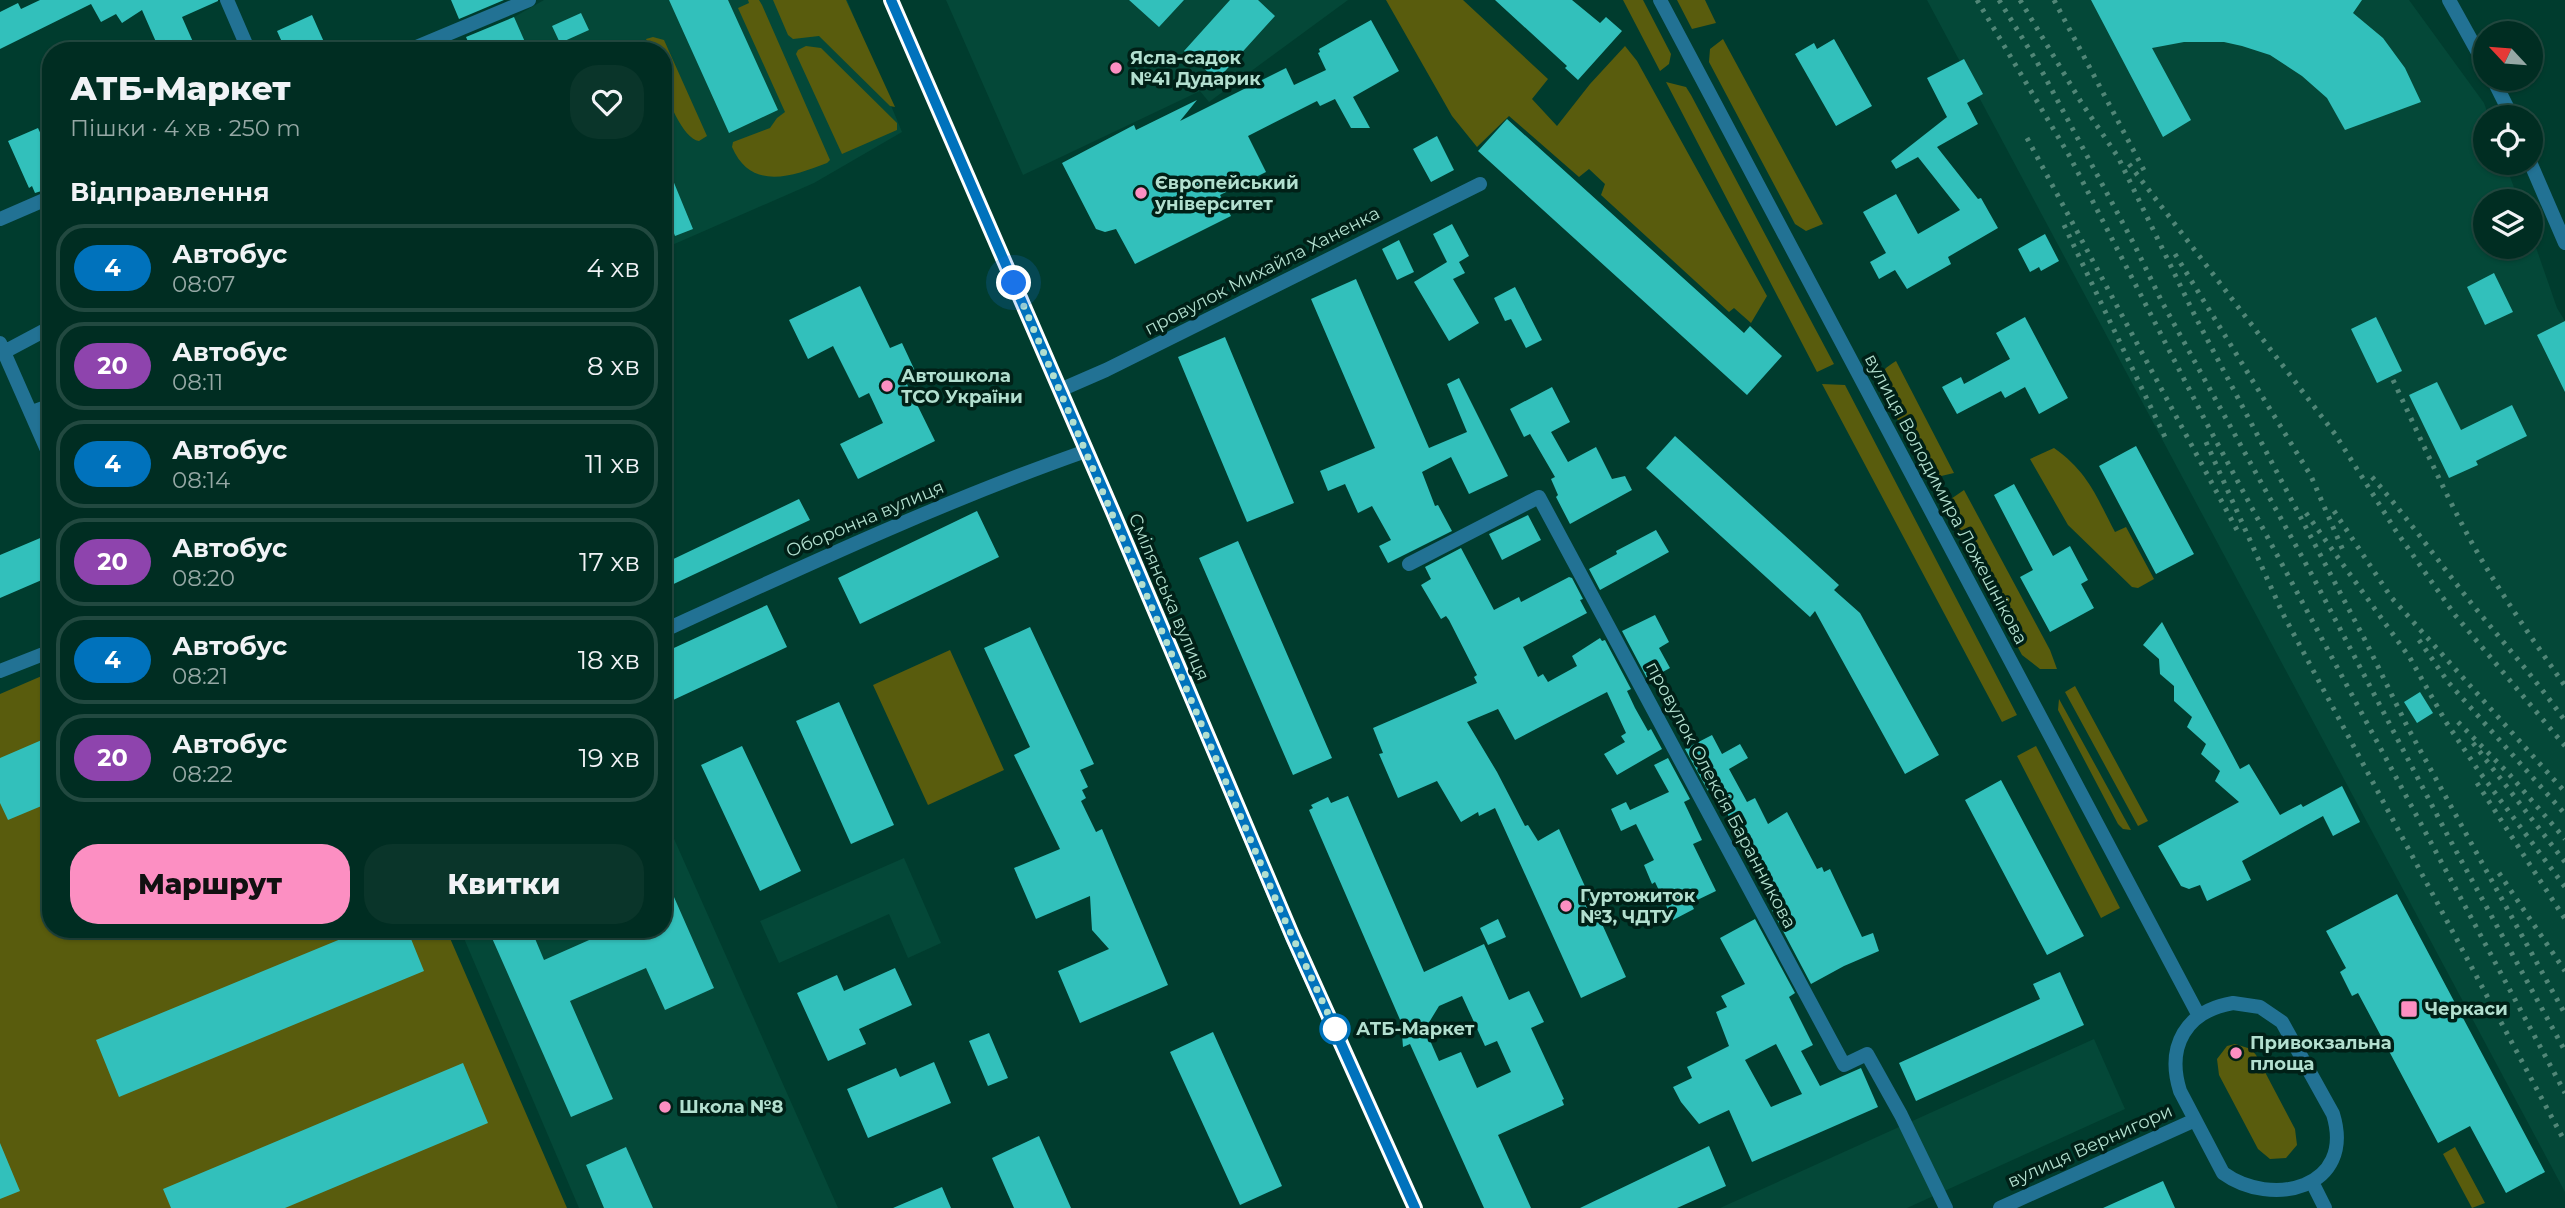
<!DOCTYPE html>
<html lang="uk">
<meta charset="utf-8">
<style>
:root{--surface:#002d22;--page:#0a352a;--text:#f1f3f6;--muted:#95a8a5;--line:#224940;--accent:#fc8fc2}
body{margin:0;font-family:Montserrat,sans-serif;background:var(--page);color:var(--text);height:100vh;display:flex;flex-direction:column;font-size:26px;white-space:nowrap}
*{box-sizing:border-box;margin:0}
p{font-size:23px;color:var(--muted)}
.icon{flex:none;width:38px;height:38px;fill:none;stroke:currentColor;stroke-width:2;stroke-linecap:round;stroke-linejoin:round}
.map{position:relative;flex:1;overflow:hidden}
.panel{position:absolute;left:42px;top:42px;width:630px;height:896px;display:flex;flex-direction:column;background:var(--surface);border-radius:28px;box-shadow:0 2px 5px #0004,0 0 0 2px var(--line)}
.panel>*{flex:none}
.badge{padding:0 14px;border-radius:23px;font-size:24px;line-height:46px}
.needle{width:46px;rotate:296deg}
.buttons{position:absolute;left:2473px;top:21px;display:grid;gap:14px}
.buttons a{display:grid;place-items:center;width:70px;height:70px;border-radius:50%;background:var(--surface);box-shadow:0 2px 5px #0004,0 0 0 2px var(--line);font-size:35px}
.you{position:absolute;width:35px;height:35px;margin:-18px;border:5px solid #fff;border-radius:50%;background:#1a73e8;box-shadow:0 0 0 10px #1a73e833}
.map>.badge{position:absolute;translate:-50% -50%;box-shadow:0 0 0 4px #fff}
h2{padding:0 28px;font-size:26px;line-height:63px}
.round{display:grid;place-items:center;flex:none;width:74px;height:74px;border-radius:28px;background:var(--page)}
.headline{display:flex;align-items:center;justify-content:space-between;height:119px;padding:0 28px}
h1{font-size:33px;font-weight:800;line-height:52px}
.cta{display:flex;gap:14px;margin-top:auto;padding:14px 28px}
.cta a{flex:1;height:80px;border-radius:28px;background:var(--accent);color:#111;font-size:28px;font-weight:800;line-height:80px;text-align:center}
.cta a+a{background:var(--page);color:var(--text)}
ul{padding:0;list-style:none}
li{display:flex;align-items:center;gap:21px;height:88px;margin:0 14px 10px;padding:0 14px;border:4px solid var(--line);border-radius:28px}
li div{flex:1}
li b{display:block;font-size:26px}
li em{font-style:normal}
li .badge{min-width:77px;font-weight:700;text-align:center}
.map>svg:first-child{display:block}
.built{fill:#044838}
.green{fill:#595c0d}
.building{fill:#32c0bb;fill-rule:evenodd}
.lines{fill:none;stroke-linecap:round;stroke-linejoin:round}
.minor{stroke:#227294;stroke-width:14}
.tertiary{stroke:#227294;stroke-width:14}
.secondary{stroke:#2d93be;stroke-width:14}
.rail{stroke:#518677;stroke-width:5;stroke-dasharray:3.5 7;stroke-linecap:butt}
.line-casing{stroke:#fff;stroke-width:16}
.line{stroke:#0072bc;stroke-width:10}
.walk{stroke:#b2dfcf;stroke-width:7;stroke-dasharray:0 12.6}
.poi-dot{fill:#fc8fc2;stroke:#002017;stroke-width:2.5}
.stop-dot{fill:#fff;stroke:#0072bc;stroke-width:3.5}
.labels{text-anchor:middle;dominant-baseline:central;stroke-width:7;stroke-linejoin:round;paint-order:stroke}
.poi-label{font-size:18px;font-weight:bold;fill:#b2dfcf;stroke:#002017;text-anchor:start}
.street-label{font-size:18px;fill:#b2dfcf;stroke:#002017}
.stop-label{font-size:18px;font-weight:bold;fill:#b2dfcf;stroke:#002017;text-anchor:start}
</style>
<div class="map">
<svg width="2565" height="1208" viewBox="0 0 2565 1208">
<rect width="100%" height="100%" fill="#003c2e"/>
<path class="built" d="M544 0H847L902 132 814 183 663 249V51H468L465 45Z
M946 0H1348L1209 102 1200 91 1023 175Z
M1927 0H2409L2484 103 2489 117H2485V163H2505L2519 201H2485V247H2530L2531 233 2557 308 2565 321V1192Z
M663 814 838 1208H579L460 929H663Z
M904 858 941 943 908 958 889 914 779 963 760 921Z
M2094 1039 2125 1109 1907 1208H1720Z"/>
<path class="green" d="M748 0H759L762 5 830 160 827 163C791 177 751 191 732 147L733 142 770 128 777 118 785 112 738 8 749 3Z
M773 0H846L895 107 890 106 819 36 793 39 788 35Z
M1386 0H1463L1548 79 1532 99 1557 126 1590 84 1625 46 1637 61 1767 296 1751 323 1734 308 1729 312 1601 195 1605 184 1589 169 1579 177 1509 116 1477 147 1452 116Z
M1623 0H1643L1671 54 1669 64 1660 71Z
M1677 0H1705L1716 23 1692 29Z
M653 37 664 40 707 136 699 141C683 139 665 96 663 80 662 70 663 60 663 51H651L646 39Z
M1723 39 1823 224 1806 231 1795 224 1709 62 1710 49Z
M806 46 821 48 897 123V130L842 154 796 54 798 50Z
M1666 82 1686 87 1691 95 1834 364 1817 372Z
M1896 361 1954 473 1937 477 1926 473 1882 391C1876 375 1883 369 1896 361Z
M1822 384 1845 385 2017 715 2002 722Z
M2054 448C2088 472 2096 496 2115 532L2126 527 2154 579 2138 588 2132 587 2068 525 2030 459Z
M1964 490 2050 650 2057 669H2040L2022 655 1951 522 1946 510 1948 501Z
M950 650 1004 770 928 805 873 685Z
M51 672V929H446L567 1208H0V694Z
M2075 686 2148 821 2138 826 2065 692Z
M2059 699 2131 830 2123 829 2118 824 2058 710Z
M2036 746 2120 908 2101 918 2017 756Z
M2235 1044 2251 1049 2256 1055 2295 1129 2297 1145 2286 1158 2270 1159 2258 1149 2219 1075 2217 1059 2227 1046Z
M2455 1147 2485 1203 2472 1208 2443 1154Z"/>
<path class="building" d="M40 0H218V1L182 17 197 51H160L142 10 122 23 116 14 101 22 91 4 0 49V12L18 3 21 9Z
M451 0H504L459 19Z
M669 0H728L778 110 729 133Z
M1129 0H1184L1159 27Z
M1230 0H1258L1275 16 1217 80 1184 51Z
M1495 0H1572L1600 23 1606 17 1622 31 1578 80 1565 68 1567 66Z
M2091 0H2362L2353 13 2383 38 2405 68 2421 102 2345 130 2327 98 2302 76 2270 55 2242 46 2224 42H2184L2152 48 2191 120 2163 137Z
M581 13 589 30 560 43 552 26Z
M312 15 328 51H286L277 31Z
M514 17 525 42 503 51H472L466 37Z
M1371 20 1399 71 1353 97 1370 128H1351L1335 99 1320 106 1317 101 1248 136 1266 172 1220 195 1231 216 1135 264 1116 229 1105 232 1096 229 1062 163 1134 125 1136 130 1197 100 1180 121 1286 68 1294 85 1326 70 1318 53 1320 52 1319 49Z
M1834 39 1872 106 1836 126 1795 54 1814 43 1817 49Z
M1964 59 1983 94 1967 103 1978 124 1937 147 1978 199 1981 198 1998 228 1948 257 1951 264 1907 289 1895 270 1879 279 1870 262 1886 253 1863 212 1896 194 1918 234 1960 210 1918 157 1896 169 1891 161 1947 117 1927 78Z
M1507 119 1744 333 1750 326 1782 356 1747 395 1478 151Z
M38 128 51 156V188L35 193 32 186 29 188 8 141Z
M1437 136 1454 170 1431 182 1413 149Z
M663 156 693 229 675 236 672 228 663 232Z
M1452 224 1469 256 1459 262 1465 273 1453 279 1479 323 1449 341 1414 282 1447 262 1433 234Z
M2045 234 2059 261 2041 271 2039 267 2030 272 2018 249Z
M1399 240 1414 272 1397 280 1382 249Z
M2494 273 2513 312 2485 325 2467 287Z
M1356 279 1429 448 1467 432 1447 384 1459 378 1508 476 1469 494 1451 457 1422 472 1435 506 1438 505 1452 531 1388 563 1379 546 1391 540 1372 506 1358 513 1345 484 1328 491 1320 471 1375 448 1311 299Z
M860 286 890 348 902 343 916 373 904 378 935 441 858 479 840 444 883 423 869 393 859 398 833 346 808 359 789 320Z
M1515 287 1542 340 1526 348 1511 319 1505 321 1494 298Z
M2025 317 2068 398 2039 414 2025 387 2005 398 2001 391 1957 414 1942 387 1961 377 1964 384 2010 359 1996 333Z
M2376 317 2402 371 2377 383 2351 329Z
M2565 321V392L2537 335Z
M1225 337 1294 503 1247 522 1178 357Z
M2437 382 2461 430 2512 405 2527 436 2476 461 2478 465 2449 478 2409 395Z
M1552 387 1570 422 1551 432 1568 462 1596 447 1612 479 1625 476 1632 490 1570 524 1556 497 1558 495 1551 479 1555 477 1530 434 1524 437 1510 409Z
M1675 436 1839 585 1834 590 1860 613 1939 755 1905 774 1815 611 1810 617 1646 468Z
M2136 446 2194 554 2156 574 2099 466Z
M2014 484 2053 556 2070 546 2088 580 2081 584 2094 608 2050 632 2020 577 2033 570 1994 495Z
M799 499 810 520 663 589V564Z
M977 511 999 557 860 624 838 578Z
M1528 515 1541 540 1502 560 1489 534Z
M1656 530 1669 552 1600 590 1589 569 1617 554 1616 551Z
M45 536 51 551V576L0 598V555Z
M1238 541 1332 758 1293 775 1199 558Z
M1461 548 1494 610 1519 597 1521 602 1569 577 1572 578 1583 599 1580 600 1587 613 1523 647 1538 677 1543 674 1548 682 1577 666 1572 656 1600 638 1602 641 1605 640 1631 689 1627 691 1635 708 1648 731 1651 729 1662 749 1617 775 1604 754 1625 742 1621 736 1626 733 1607 692 1515 740 1498 709 1467 722 1497 772 1525 826 1528 825 1538 841 1559 829 1626 977 1581 998 1495 808 1479 816 1478 812 1461 822 1437 781 1398 798 1379 754 1383 753 1373 728 1477 683 1474 677 1477 675 1449 620 1446 616 1441 619 1421 585 1431 579 1425 567Z
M767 605 787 647 671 701 663 684V653Z
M1655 615 1669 642 1659 648 1670 668 1648 680 1622 631Z
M2162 622 2240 769 2249 764 2280 815 2301 804 2303 807 2342 786 2360 822 2333 836 2323 816 2242 861 2251 880 2207 901 2200 885 2189 889 2181 886 2158 846 2239 802 2215 781 2220 771 2201 754 2206 744 2187 727 2192 717 2174 701V686L2160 674 2159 659 2143 645Z
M1030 627 1094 764 1080 770 1088 787 1082 790 1086 798 1081 801 1096 832 1102 829 1168 985 1080 1023 1058 971 1109 949 1092 930 1090 896 1036 919 1014 868 1060 849 1014 755 1030 747 984 648Z
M2420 692 2433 713 2417 723 2404 702Z
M839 702 894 825 851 844 796 721Z
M1712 735 1722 754 1740 744 1748 758 1729 769 1747 802 1755 798 1768 824 1787 812 1817 869 1822 867 1824 872 1830 869 1862 937 1873 933 1879 951 1844 966 1811 984 1772 910 1776 908 1753 864 1750 865 1742 851 1745 849 1714 787 1708 791 1685 749Z
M51 736V802L8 820 0 803V758Z
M742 746 801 871 760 891 701 765Z
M1668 758 1690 799 1684 802 1702 840 1693 844 1716 891 1691 903 1694 909 1673 920 1655 882 1652 884 1644 865 1654 860 1636 824 1621 831 1611 809 1626 802 1630 810 1669 792 1654 765Z
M2001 780 2084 936 2047 955 1965 800Z
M1348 796 1424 972 1484 944 1509 1000 1529 991 1544 1022 1531 1028 1564 1099 1562 1100 1564 1105 1498 1135 1531 1208H1484L1410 1044 1403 1047 1401 1022 1309 810 1313 808 1311 805 1328 797 1331 803ZM1462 996 1485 1046 1497 1041 1511 1072 1477 1088 1461 1052 1439 1061 1425 1029 1439 1006Z
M663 872 714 988 665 1010 646 968 570 1001 613 1099 571 1117 488 929H531L544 960 614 929H663Z
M2397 894 2545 1172 2506 1193 2470 1126 2438 1143 2358 993 2352 996 2340 972 2346 968 2326 931Z
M1498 919 1506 937 1488 945 1480 928Z
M1755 919 1795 993 1789 997 1813 1045 1801 1051 1820 1086 1861 1068 1878 1107 1752 1162 1729 1110 1699 1124 1681 1102 1673 1087 1692 1078 1687 1067 1729 1046 1716 1012 1727 1007 1721 996 1745 984 1720 938ZM1776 1044 1802 1094 1771 1107 1745 1060Z
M365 929H407L424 971 119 1097 96 1040Z
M895 968 912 1005 859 1029 866 1044 828 1061 797 993 837 975 844 991Z
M2060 972 2084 1025 1916 1101 1899 1063 2040 999 2033 984Z
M1213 1032 1282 1186 1240 1205 1170 1052Z
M989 1033 1008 1078 988 1086 969 1041Z
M934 1062 951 1103 868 1138 847 1089 896 1068 900 1077Z
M463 1063 488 1123 285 1208H171L163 1189Z
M1039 1136 1071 1208H1014L992 1158Z
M0 1143 20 1191 0 1199Z
M1709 1146 1726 1186 1677 1208H1580Z
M626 1147 653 1208H604L586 1165Z
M2163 1181 2175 1208H2103Z
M942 1187 951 1208H893Z"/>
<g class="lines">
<path class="minor" d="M227 0 249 51
M2449 0 2485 65
M407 51 529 0
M2493 79 2512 117
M2530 162 2565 243
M0 219 51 197
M0 343 51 459
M4 352 51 327
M1060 390 1106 370 1480 184
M32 412 51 405
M1409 564 1539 497 1844 1065 1867 1054 1901 1115 1946 1208"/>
<path class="tertiary" d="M1660 0 2199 1016
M663 631C802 567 941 502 1086 451
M0 671 51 651
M2233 1003 2260 1007 2282 1022 2333 1114C2356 1189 2271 1208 2223 1173L2180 1091C2166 1046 2186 1011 2233 1003Z
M2315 1188 2325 1208
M2000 1208 2195 1120"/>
<path class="secondary" d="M891 0 1113 512 1292 937 1415 1208"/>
<path class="rail" d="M1977 0 2070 157 2207 424 2565 1093
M1999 0 2037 62 2134 244 2162 302 2312 575 2449 838 2565 1051
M2020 0 2081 102 2118 157 2196 318 2365 640 2408 728 2565 1014
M2054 0 2147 176
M2027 138 2237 530
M2129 164 2335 434 2396 531 2455 615 2565 746
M2064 225 2165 437
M2175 254 2311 476 2345 555
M2393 380C2419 435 2443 490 2472 543 2500 593 2533 640 2565 686
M2206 442 2283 614 2565 1142
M2372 477C2406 516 2436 558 2468 599 2501 640 2535 678 2565 721
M2334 511 2391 597 2565 792
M2306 513 2410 658 2446 722 2478 770 2565 887
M2419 640 2448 682 2565 814
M2458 722 2509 774 2565 839
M2473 743 2565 862
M2477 783 2565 919
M2499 873 2565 971"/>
</g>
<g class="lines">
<defs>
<path id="line" d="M891 0 1113 512 1293 937 1415 1208"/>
</defs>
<use href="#line" class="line-casing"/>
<use href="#line" class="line"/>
<path class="walk" d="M1014 283 1282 914 1336 1031 1335 1029"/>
</g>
<g class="poi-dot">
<circle cx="1116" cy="68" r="7"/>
<circle cx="1141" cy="193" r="7"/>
<circle cx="887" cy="386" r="7"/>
<circle cx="1566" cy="906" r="7"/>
<rect x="2400" y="1000" width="18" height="18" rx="3.5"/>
<circle cx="2236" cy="1053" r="7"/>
<circle cx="665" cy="1107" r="7"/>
</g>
<circle class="stop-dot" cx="1335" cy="1029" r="14"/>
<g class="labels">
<g class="poi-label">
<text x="1130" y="58">Ясла-садок<tspan x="1130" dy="21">№41 Дударик</tspan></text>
<text x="1155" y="183">Європейський<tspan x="1155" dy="21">університет</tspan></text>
<text x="901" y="376">Автошкола<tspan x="901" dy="21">ТСО України</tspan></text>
<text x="1580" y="896">Гуртожиток<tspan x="1580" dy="21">№3, ЧДТУ</tspan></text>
<text x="2425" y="1009">Черкаси</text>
<text x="2250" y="1043">Привокзальна<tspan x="2250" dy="21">площа</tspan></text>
<text x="679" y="1107">Школа №8</text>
</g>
<g class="street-label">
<text transform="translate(1262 271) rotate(-27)">провулок Михайла Ханенка</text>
<text transform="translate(1946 499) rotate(62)">вулиця Володимира Ложешнікова</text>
<text transform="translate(865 519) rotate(-23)">Оборонна вулиця</text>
<text transform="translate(1169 597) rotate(67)">Смілянська вулиця</text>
<text transform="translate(1721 795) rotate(62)">провулок Олексія Баранникова</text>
<text transform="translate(2090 1146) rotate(-24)">вулиця Вернигори</text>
</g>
<g class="stop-label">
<text x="1356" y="1029">АТБ-Маркет</text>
</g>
</g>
</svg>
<div class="buttons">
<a><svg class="needle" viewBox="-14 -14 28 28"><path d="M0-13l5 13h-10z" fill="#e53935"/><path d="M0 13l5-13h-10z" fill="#95a8a5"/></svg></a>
<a><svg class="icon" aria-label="locate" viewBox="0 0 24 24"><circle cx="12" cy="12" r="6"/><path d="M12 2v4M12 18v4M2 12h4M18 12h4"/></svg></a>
<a><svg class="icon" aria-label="layers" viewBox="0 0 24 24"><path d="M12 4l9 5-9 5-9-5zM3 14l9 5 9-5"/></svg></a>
</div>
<div class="you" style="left:1014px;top:283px"></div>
<section class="panel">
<div class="headline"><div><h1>АТБ-Маркет</h1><p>Пішки · 4 хв · 250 m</p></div><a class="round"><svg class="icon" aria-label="heart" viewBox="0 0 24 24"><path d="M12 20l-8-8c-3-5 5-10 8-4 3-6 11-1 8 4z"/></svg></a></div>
<h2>Відправлення</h2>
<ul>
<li><span class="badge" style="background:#0072bc;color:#fff">4</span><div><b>Автобус</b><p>08:07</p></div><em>4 хв</em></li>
<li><span class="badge" style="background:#8e44ad;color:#fff">20</span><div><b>Автобус</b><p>08:11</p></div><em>8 хв</em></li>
<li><span class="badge" style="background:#0072bc;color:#fff">4</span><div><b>Автобус</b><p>08:14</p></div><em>11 хв</em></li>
<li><span class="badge" style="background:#8e44ad;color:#fff">20</span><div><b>Автобус</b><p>08:20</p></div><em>17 хв</em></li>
<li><span class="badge" style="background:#0072bc;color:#fff">4</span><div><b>Автобус</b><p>08:21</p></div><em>18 хв</em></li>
<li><span class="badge" style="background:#8e44ad;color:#fff">20</span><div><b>Автобус</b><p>08:22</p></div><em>19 хв</em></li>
</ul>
<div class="cta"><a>Маршрут</a><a>Квитки</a></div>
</section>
</div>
